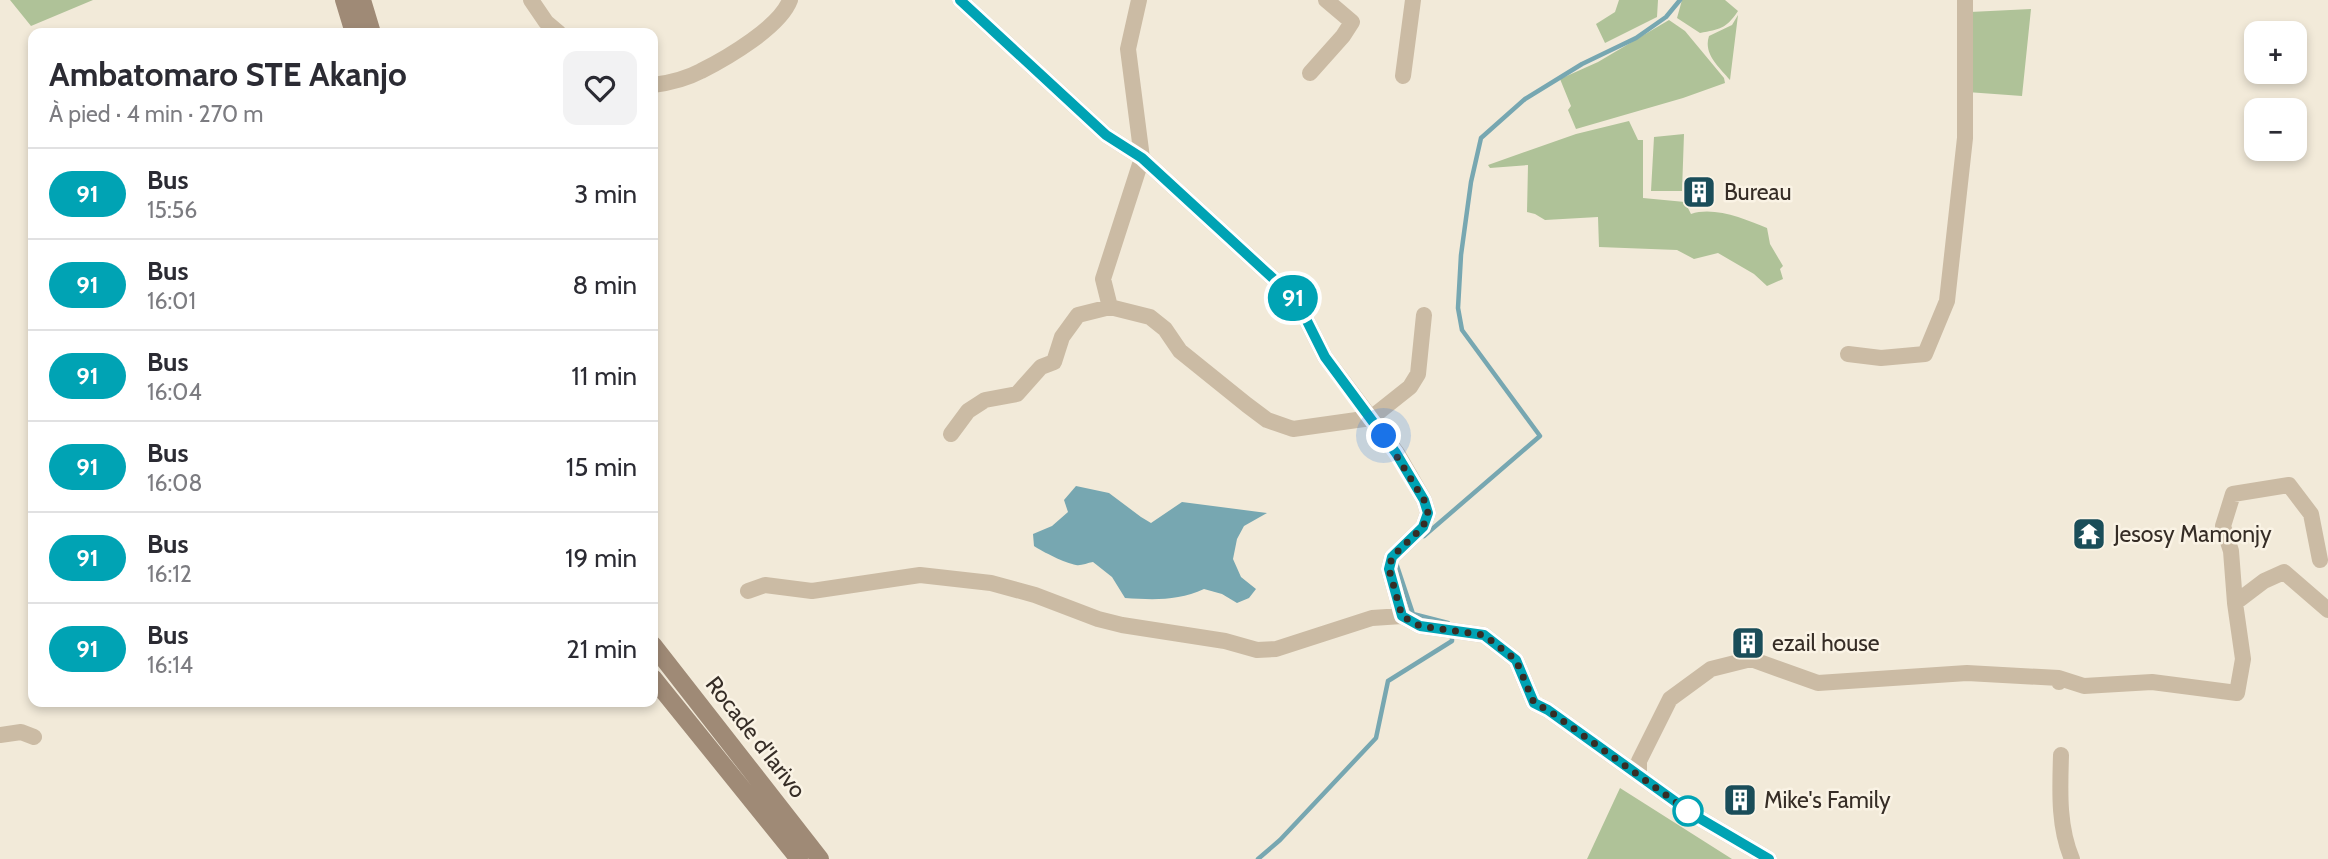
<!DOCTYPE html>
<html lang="fr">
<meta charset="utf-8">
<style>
:root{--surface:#fff;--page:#f2f2f3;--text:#2b2b33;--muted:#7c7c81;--line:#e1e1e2}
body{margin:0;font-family:Cabin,sans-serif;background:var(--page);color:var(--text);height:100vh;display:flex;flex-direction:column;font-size:26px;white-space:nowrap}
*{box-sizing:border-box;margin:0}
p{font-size:23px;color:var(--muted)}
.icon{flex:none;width:38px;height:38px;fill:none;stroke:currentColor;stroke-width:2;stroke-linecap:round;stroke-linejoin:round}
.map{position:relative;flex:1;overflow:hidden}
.sheet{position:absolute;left:28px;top:28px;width:630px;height:679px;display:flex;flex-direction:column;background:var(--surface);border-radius:14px;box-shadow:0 4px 10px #0003}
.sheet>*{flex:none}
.badge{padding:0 14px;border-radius:23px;font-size:24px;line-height:46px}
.tools{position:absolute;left:2244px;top:21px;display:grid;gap:14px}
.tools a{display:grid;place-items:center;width:63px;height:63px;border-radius:14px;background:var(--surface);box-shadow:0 4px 10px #0003;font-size:35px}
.you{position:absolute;width:35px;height:35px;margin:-18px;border:5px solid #fff;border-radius:50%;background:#1a73e8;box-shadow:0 0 0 10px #1a73e833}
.map>.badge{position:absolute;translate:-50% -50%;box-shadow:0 0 0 4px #fff}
.round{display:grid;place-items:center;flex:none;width:74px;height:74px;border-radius:14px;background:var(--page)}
.head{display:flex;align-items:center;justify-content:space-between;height:119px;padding:0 21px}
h1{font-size:33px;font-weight:800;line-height:52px}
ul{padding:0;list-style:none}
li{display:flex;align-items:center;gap:21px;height:91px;padding:0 21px;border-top:2px solid var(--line)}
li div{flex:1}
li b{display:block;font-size:26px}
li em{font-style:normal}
li .badge{min-width:77px;font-weight:700;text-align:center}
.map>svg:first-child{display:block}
.green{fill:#afc298}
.water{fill:#77a7b1}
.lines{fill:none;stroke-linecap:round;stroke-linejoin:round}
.stream{stroke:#77a7b1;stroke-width:4.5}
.minor{stroke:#cbbba4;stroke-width:16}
.secondary{stroke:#9f8a76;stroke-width:18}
.line-casing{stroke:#fff;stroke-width:16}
.line{stroke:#00a3b4;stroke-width:10}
.walk{stroke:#362d26;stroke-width:7;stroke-dasharray:0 12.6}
.stop-dot{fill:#fff;stroke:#00a3b4;stroke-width:3.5}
.labels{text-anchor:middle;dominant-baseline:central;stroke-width:5;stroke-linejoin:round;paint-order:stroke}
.poi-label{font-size:23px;fill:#362d26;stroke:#faf3e5;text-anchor:start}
.street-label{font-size:23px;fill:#362d26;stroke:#faf3e5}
</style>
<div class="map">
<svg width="2328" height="859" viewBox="0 0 2328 859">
<rect width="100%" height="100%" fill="#f2ead9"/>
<path class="green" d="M10 0H93L31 26Z
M1619 0H1658L1657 17 1605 43 1596 24 1615 12Z
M1682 0H1725L1738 11C1726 29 1720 29 1700 33L1677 18Z
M2031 9 2022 96 1967 92 1970 12Z
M1738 15 1730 80C1719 67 1703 54 1709 36L1732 25Z
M1669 20 1685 31 1724 78 1725 83 1683 98 1576 129 1568 110 1571 106 1560 79 1598 62Z
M1629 121 1638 140H1643V198L1685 202 1691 214C1714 206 1745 219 1767 228L1770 244 1783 266 1780 269 1783 279 1767 286 1754 274 1718 253 1694 259 1677 250 1599 247 1598 217 1545 220 1535 214 1527 212 1528 165 1490 168 1488 165 1576 134Z
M1684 134 1682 191H1651L1654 137Z
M1620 788 1732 859H1587Z"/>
<path class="water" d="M1076 486 1109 493 1141 517 1151 523 1182 502 1267 513 1244 526 1237 539 1233 559 1241 577 1256 589 1249 598 1237 603 1222 594 1204 589C1178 601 1153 600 1125 598L1112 577 1093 562C1087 563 1081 566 1076 565 1065 563 1043 552 1034 546L1033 534 1052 526 1068 512 1064 500Z"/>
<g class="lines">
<path class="stream" d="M1424 536 1540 436 1462 330 1458 308 1461 255 1471 182 1481 138 1525 99 1582 64 1636 38 1666 17 1680 0
M1396 563 1413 614 1448 623
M1258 859 1280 840 1376 738 1388 681 1452 641V632"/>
<path class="minor" d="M531 0 546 22 559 33
M1139 0 1128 49 1142 158 1103 279 1110 307 1150 317 1165 329 1180 351 1247 405 1267 420 1293 429 1371 418 1410 387 1418 374 1424 315
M1310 73 1343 36 1352 22 1326 0
M1403 76 1413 0
M653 85C669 83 686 79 701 71 727 58 780 27 790 0
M1848 354 1881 358 1925 354 1947 301 1965 138V0
M951 434 968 411 985 400 1017 394 1041 367 1054 362 1062 337 1078 315 1110 307
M748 591 765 585 812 591 920 575 991 583 1035 595 1098 619 1122 625 1225 641 1257 650 1276 649 1372 618 1402 616 1389 569 1392 557 1423 527 1428 513 1424 500 1397 453 1325 357 1303 313 1290 294 1142 158 1106 135 960 0
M2235 603 2264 581 2284 572 2328 610
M1402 616 1420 626 1484 635 1516 660 1534 703 1548 710 1694 815 1769 859
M2059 678 2084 686 2152 682 2237 693 2243 659 2235 603 2231 551 2223 526 2233 494 2289 485 2311 514 2320 560
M0 735 21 732 34 737
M2061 755C2060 790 2058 826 2072 859
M1639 775V761L1670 699 1711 669 1751 659 1818 683 1967 673 2059 678V682"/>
<path class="secondary" d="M344 0 354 33
M362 0 372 33
M653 645 820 859
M653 678 799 859"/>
</g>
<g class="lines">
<defs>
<path id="line" d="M960 0 1106 135 1142 158 1290 294 1303 313 1325 357 1396 453 1424 500 1428 513 1423 527 1392 557 1389 569 1402 616 1420 626 1484 635 1516 660 1534 703 1548 710 1694 815 1769 859"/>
</defs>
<use href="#line" class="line-casing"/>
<use href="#line" class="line"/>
<path class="walk" d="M1384 436 1424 500 1428 513 1423 527 1392 557 1389 569 1402 616 1420 626 1484 635 1516 660 1534 703 1548 710 1688 811"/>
</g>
<defs>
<symbol id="building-square" viewBox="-11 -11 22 22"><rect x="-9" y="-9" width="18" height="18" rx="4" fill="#1a4d59" stroke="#faf3e5"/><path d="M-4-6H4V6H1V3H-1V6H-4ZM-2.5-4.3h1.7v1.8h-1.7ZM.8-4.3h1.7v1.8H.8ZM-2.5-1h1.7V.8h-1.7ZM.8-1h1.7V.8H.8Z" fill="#fff"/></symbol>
<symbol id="temple-square" viewBox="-11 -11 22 22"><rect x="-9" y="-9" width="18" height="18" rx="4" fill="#1a4d59" stroke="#faf3e5"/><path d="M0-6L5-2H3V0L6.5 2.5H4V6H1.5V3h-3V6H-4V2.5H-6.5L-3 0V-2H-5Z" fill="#fff"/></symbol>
</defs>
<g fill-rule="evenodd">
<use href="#building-square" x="1680" y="173" width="38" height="38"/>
<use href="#temple-square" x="2070" y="515" width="38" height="38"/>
<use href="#building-square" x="1729" y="624" width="38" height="38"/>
<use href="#building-square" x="1721" y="781" width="38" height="38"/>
</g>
<circle class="stop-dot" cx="1688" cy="811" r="14"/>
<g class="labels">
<g class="poi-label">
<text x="1724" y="192">Bureau</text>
<text x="2114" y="534">Jesosy Mamonjy</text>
<text x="1772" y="643">ezail house</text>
<text x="1764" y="800">Mike's Family</text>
</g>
<g class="street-label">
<text transform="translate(756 737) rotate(52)">Rocade d'Iarivo</text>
</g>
</g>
</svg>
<div class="tools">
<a>+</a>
<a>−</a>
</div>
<div class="you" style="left:1384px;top:436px"></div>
<b class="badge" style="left:1293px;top:298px;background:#00a3b4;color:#fff">91</b>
<section class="sheet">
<div class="head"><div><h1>Ambatomaro STE Akanjo</h1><p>À pied · 4 min · 270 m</p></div><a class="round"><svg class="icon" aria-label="heart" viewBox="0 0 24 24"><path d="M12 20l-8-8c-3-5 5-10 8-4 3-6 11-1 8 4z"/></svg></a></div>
<ul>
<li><span class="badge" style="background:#00a3b4;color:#fff">91</span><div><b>Bus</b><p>15:56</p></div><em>3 min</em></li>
<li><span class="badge" style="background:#00a3b4;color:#fff">91</span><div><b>Bus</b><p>16:01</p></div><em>8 min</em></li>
<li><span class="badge" style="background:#00a3b4;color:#fff">91</span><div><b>Bus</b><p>16:04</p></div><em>11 min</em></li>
<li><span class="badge" style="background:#00a3b4;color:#fff">91</span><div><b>Bus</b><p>16:08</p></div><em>15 min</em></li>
<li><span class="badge" style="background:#00a3b4;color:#fff">91</span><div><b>Bus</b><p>16:12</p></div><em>19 min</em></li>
<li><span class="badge" style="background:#00a3b4;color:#fff">91</span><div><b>Bus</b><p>16:14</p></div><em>21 min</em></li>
</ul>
</section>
</div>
